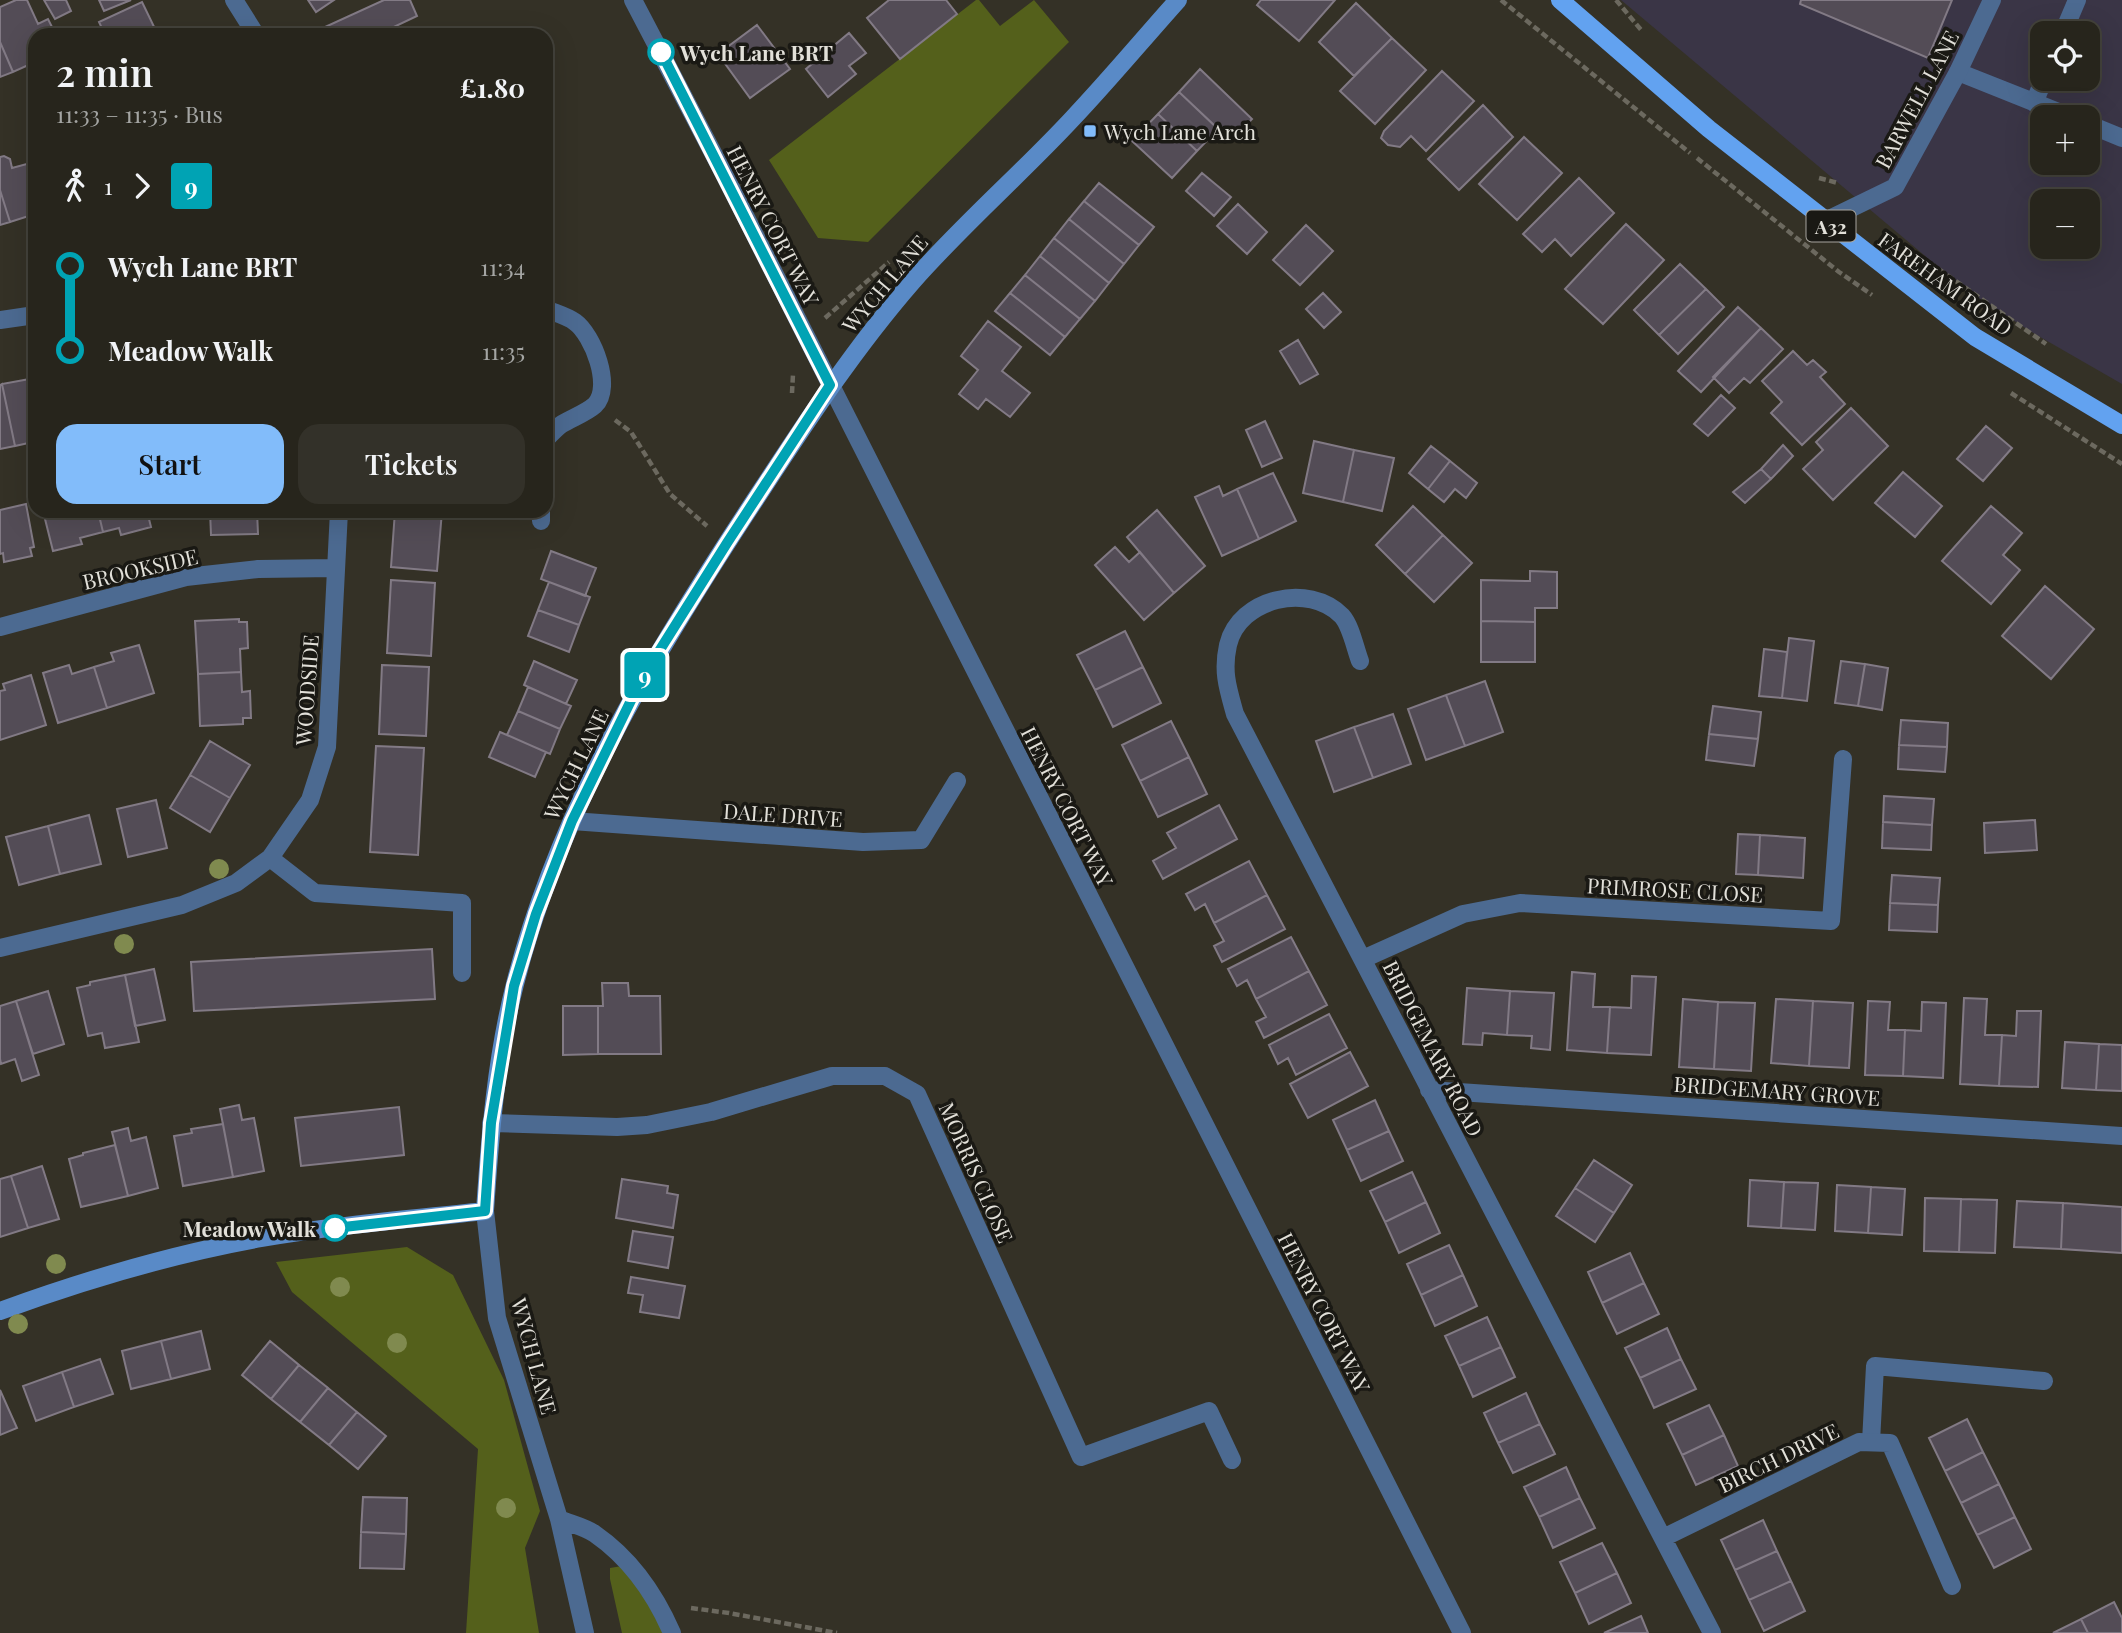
<!DOCTYPE html>
<meta charset="utf-8">
<style>
:root{--surface:#27251c;--page:#333129;--text:#f1f3f6;--muted:#a4a5a3;--line:#43423b;--accent:#82bcfa}
body{margin:0;font-family:"Playfair Display",serif;background:var(--page);color:var(--text);height:100vh;display:flex;flex-direction:column;font-size:26px;white-space:nowrap}
*{box-sizing:border-box;margin:0}
p{font-size:23px;color:var(--muted)}
.icon{flex:none;width:38px;height:38px;fill:none;stroke:currentColor;stroke-width:2;stroke-linecap:round;stroke-linejoin:round}
.map{position:relative;flex:1;overflow:hidden}
.side{position:absolute;left:28px;top:28px;width:525px;height:490px;display:flex;flex-direction:column;background:var(--surface);border-radius:21px;box-shadow:0 7px 28px #0002,0 0 0 2px var(--line)}
.side>*{flex:none}
.badge{padding:0 14px;border-radius:5px;font-size:24px;line-height:46px}
.buttons{position:absolute;left:2030px;top:21px;display:grid;gap:14px}
.buttons a{display:grid;place-items:center;width:70px;height:70px;border-radius:14px;background:var(--surface);box-shadow:0 7px 28px #0002,0 0 0 2px var(--line);font-size:35px}
.map>.badge{position:absolute;translate:-50% -50%;box-shadow:0 0 0 4px #fff}
.legs{display:flex;align-items:center;gap:10px;height:77px;padding:0 28px;font-size:23px}
.legs p{margin-inline-start:auto}
.headline{display:flex;align-items:center;justify-content:space-between;height:119px;padding:0 28px}
h1{font-size:38px;font-weight:600;line-height:52px}
.cta{display:flex;gap:14px;margin-top:auto;padding:14px 28px}
.cta a{flex:1;height:80px;border-radius:21px;background:var(--accent);color:#111;font-size:28px;font-weight:600;line-height:80px;text-align:center}
.cta a+a{background:var(--page);color:var(--text)}
ul{padding:0 28px;list-style:none}
li{display:flex;align-items:center;gap:24px;height:84px;font-size:26px}
li i{display:grid;place-items:center;width:10px;height:100%;margin:0 9px;background:currentColor}
li i::after{content:'';width:18px;height:18px;margin:-9px;border:5px solid;border-radius:50%;background:var(--surface)}
li p{margin-inline-start:auto}
li:first-child i{background:linear-gradient(#0000 50%,currentColor 0)}
li:last-child i{background:linear-gradient(currentColor 50%,#0000 0)}
.map>svg:first-child{display:block}
.industrial{fill:#3a3546;fill-rule:evenodd}
.green{fill:#54601b}
.building{fill:#534c56;stroke:#827a85;stroke-width:2}
.lines{fill:none;stroke-linecap:round;stroke-linejoin:round}
.path{stroke:#6c695f;stroke-width:4.5;stroke-dasharray:7 3.5;stroke-linecap:butt}
.lane{stroke:#4c6a91;stroke-width:18}
.street{stroke:#4c6a91;stroke-width:18}
.secondary{stroke:#598ac7;stroke-width:18}
.primary{stroke:#62a2f0;stroke-width:18}
.tree{fill:#808a4f}
.line-1-casing{stroke:#fff;stroke-width:16}
.line-1{stroke:#00a3b4;stroke-width:10}
.stop-1-dot{fill:#fff;stroke:#00a3b4;stroke-width:3.5}
.poi-dot{fill:#82bcfa;stroke:#1a1914;stroke-width:2.5}
.labels{text-anchor:middle;dominant-baseline:central;stroke-width:7;stroke-linejoin:round;paint-order:stroke}
.shield{fill:#1a1914;stroke:#a6a49e;stroke-width:2}
.shield-label{font-size:19px;font-weight:bold;fill:#e2e0d9}
.stop-label{font-size:21px;font-weight:bold;fill:#e2e0d9;stroke:#1a1914;text-anchor:start}
.street-label{font-size:21px;fill:#e2e0d9;stroke:#1a1914}
.poi-label{font-size:21px;fill:#e2e0d9;stroke:#1a1914;text-anchor:start}
</style>
<div class="map">
<svg width="2122" height="1633" viewBox="0 0 2122 1633">
<rect width="100%" height="100%" fill="#343126"/>
<path class="industrial" d="M1621 0H2122V384L2030 331 1962 287ZM2042 33H2088V79H2042ZM2042 117H2088V163H2042ZM2042 201H2088V247H2042Z"/>
<path class="green" d="M976 0H979L1000 26 1034 0 1069 42 868 242 818 238 769 160Z
M407 1247 453 1275 504 1380 540 1511 525 1548 539 1633H466L478 1449 292 1292 276 1262Z
M622 1566 669 1633H622L610 1579V1568Z"/>
<path class="building" d="M16 0H27L38 24 48 19 56 35H35V62L13 72 0 42V7Z
M44 0H66L71 11 55 19Z
M99 0H131L104 11Z
M308 0H334L316 12Z
M384 0H410L417 16 377 35H329L325 27Z
M889 0H946L957 14 900 59 867 18Z
M1261 0H1335L1299 41 1257 5Z
M1801 0H1952L1928 58 1800 4Z
M142 2 158 35H105L99 22Z
M1356 3 1392 38 1354 76 1319 42Z
M757 25 790 69 750 98 718 54Z
M849 33 866 53 849 66 856 74 828 97 806 69Z
M1392 38 1426 70 1375 124 1340 91Z
M0 42 13 72 0 77Z
M1200 69 1252 119 1231 141 1179 92Z
M1442 71 1474 101 1426 151 1411 136 1400 147 1388 145 1381 138 1384 131Z
M1179 92 1218 129 1197 151 1158 114Z
M1483 105 1513 137 1459 190 1428 159Z
M1158 114 1197 151 1172 178 1132 141Z
M1524 137 1562 173 1517 220 1479 184Z
M35 152V214L10 222 0 190V157L4 156 10 159 12 168 27 164 29 154Z
M1202 173 1231 197 1214 216 1186 191Z
M1579 178 1614 213 1571 256 1555 239 1542 252 1523 234Z
M1099 183 1154 227 1139 245 1084 201Z
M0 190 10 222 0 225Z
M1084 201 1139 245 1124 264 1069 219Z
M1238 204 1267 232 1247 254 1217 226Z
M1069 219 1124 264 1109 283 1054 238Z
M1626 224 1664 260 1603 324 1565 289Z
M1306 225 1333 251 1300 285 1273 260Z
M1054 238 1109 283 1095 301 1040 256Z
M1040 256 1095 301 1080 319 1025 275Z
M1680 264 1706 289 1659 335 1634 310Z
M1025 275 1080 319 1065 337 1010 293Z
M1706 289 1724 307 1678 354 1659 335Z
M1010 293 1065 337 1050 355 995 311Z
M1323 293 1341 312 1324 328 1306 309Z
M1738 307 1761 328 1701 392 1678 371Z
M988 321 1021 347 1002 371 1030 393 1010 417 986 399 978 409 959 394 978 370 961 356Z
M1761 328 1783 349 1750 383 1744 378 1729 393 1713 377Z
M1298 340 1318 374 1300 384 1280 351Z
M1793 351 1807 365 1813 360 1826 372 1820 377 1845 404 1802 445 1771 413 1782 402 1762 381Z
M35 378V426L30 427 33 442 15 446 2 384Z
M2 384 15 446 0 449V385Z
M1721 395 1735 408 1708 436 1694 424Z
M1851 408 1888 446 1833 500 1803 469 1823 450 1816 442Z
M1265 421 1282 458 1262 467 1246 430Z
M1986 426 2012 448 1983 481 1957 459Z
M1314 441 1354 450 1343 502 1303 493Z
M1783 445 1793 456 1771 479 1761 469Z
M1431 446 1450 461 1428 489 1409 473Z
M1354 450 1394 458 1382 511 1343 502Z
M1450 461 1477 483 1466 498 1455 489 1444 502 1428 489Z
M1761 469 1771 479 1745 503 1733 492Z
M1903 472 1942 506 1915 537 1875 503Z
M1273 473 1296 521 1259 539 1237 489Z
M1219 486 1223 496 1237 489 1259 539 1222 556 1195 497Z
M26 504 34 547 30 548 32 556 4 562 3 553 0 554V510Z
M1413 506 1443 535 1405 574 1376 545Z
M1991 506 2022 533 2003 555 2020 570 1991 604 1942 561Z
M1157 510 1205 566 1174 593 1127 537Z
M43 511H98L103 532 80 538 82 544 53 551Z
M98 511H147L151 527 121 535 119 528 103 532Z
M210 511H257L258 534 211 535Z
M395 511H442L437 571 391 567Z
M1443 535 1472 563 1434 602 1405 574Z
M1115 547 1129 562 1140 552 1174 593 1144 620 1095 565Z
M551 551 596 568 585 596 541 579Z
M1530 571 1557 572V608H1535V622L1481 621V580L1530 581Z
M391 580 435 583 431 656 387 653Z
M549 582 590 597 579 625 538 610Z
M2045 586 2094 629 2051 679 2002 636Z
M538 610 579 625 569 652 528 636Z
M239 619V622H247L248 648 240 649 241 672 198 674 195 621Z
M1481 621 1535 622V662H1481Z
M1125 631 1143 667 1095 690 1077 655Z
M1789 638 1814 641 1807 701 1782 698Z
M139 645 154 693 107 708 94 667 114 661 111 653Z
M1764 649 1787 652 1782 698 1759 696Z
M534 661 577 680 566 704 524 685Z
M1841 661 1865 664 1858 706 1835 703Z
M1865 664 1888 668 1882 710 1858 706Z
M69 665 72 674 94 667 107 708 58 723 43 673Z
M382 665 429 667 426 736 379 734Z
M1143 667 1161 703 1113 727 1095 690Z
M241 672 242 692 250 691 251 718H243V724L200 726 198 674Z
M31 675 46 725 0 740V691L5 690 3 684Z
M1485 681 1503 732 1465 746 1446 695Z
M528 687 571 706 560 729 518 711Z
M1446 695 1465 746 1426 760 1408 709Z
M1713 706 1761 712 1758 739 1709 734Z
M518 711 560 729 550 754 507 735Z
M1393 714 1411 764 1373 778 1354 727Z
M1901 720 1948 723 1947 747 1899 745Z
M1171 721 1189 757 1140 781 1122 745Z
M1354 727 1373 778 1334 792 1316 741Z
M500 732 546 752 535 777 489 757Z
M1709 734 1758 739 1754 766 1706 760Z
M210 741 250 765 230 798 190 775Z
M1899 745 1947 747 1945 772 1898 769Z
M376 746 424 748 418 855 370 852Z
M1189 757 1207 794 1158 817 1140 781Z
M190 775 230 798 210 832 170 808Z
M1884 796 1934 799 1932 825 1883 822Z
M156 800 167 848 128 857 117 809Z
M1219 805 1237 839 1163 879 1153 861 1176 848 1167 833Z
M89 815 101 864 60 874 48 826Z
M2035 820 2037 850 1985 853 1984 823Z
M1883 822 1932 825 1931 850 1882 848Z
M48 826 60 874 19 885 6 837Z
M1738 834 1760 835 1758 875 1736 874Z
M1760 835 1805 838 1803 878 1758 875Z
M1249 861 1267 895 1214 923 1205 904 1195 910 1186 894Z
M1892 875 1940 878 1938 905 1890 903Z
M1267 895 1285 929 1222 962 1214 946 1224 941 1214 923Z
M1890 903 1938 905 1937 932 1889 930Z
M1291 937 1309 971 1256 999 1247 980 1237 986 1228 969Z
M432 949 435 999 194 1011 191 962Z
M154 969 165 1020 135 1026 125 975Z
M1309 971 1327 1005 1264 1038 1256 1022 1266 1017 1256 999Z
M1572 972 1595 974 1593 1007H1610L1607 1053 1567 1050Z
M125 975 139 1042 105 1048 102 1033 88 1036 77 988 90 985V982Z
M1632 976 1656 977 1651 1055 1607 1053 1610 1007 1631 1008Z
M602 983H628L629 996H660L661 1054H598V1006H603Z
M1467 988 1510 991 1507 1035 1483 1033 1482 1045 1463 1044Z
M48 991 64 1044 33 1054 16 1001Z
M1510 991 1554 993 1550 1050 1531 1048 1532 1036 1507 1035Z
M1964 998 1987 999 1985 1035H2002L1999 1086 1960 1084Z
M1683 999 1718 1002 1714 1069 1679 1067Z
M1776 999 1813 1001 1809 1066 1771 1063Z
M16 1001 39 1075 22 1081 15 1059 1 1064 0 1059V1006Z
M1813 1001 1853 1003 1849 1068 1809 1066Z
M1868 1001 1890 1002 1888 1030H1905L1903 1076 1865 1075Z
M1718 1002 1755 1003 1751 1071 1714 1069Z
M1922 1002 1946 1003 1943 1078 1903 1076 1905 1030 1921 1031Z
M563 1006H598V1054L563 1055Z
M2017 1011H2041L2038 1087 1999 1086 2002 1035 2016 1036Z
M1329 1014 1347 1048 1296 1075 1288 1058 1278 1064 1269 1045Z
M2065 1042 2099 1044 2096 1090 2062 1088Z
M2099 1044 2122 1045V1091L2096 1090Z
M1350 1052 1368 1086 1308 1118 1290 1084Z
M1375 1100 1389 1131 1347 1150 1333 1120Z
M239 1105 242 1120 254 1118 264 1171 233 1177 220 1109Z
M399 1107 404 1155 301 1166 295 1118Z
M223 1124 233 1177 183 1186 174 1136 192 1133 191 1129Z
M128 1128 131 1141 146 1137 158 1188 128 1196 112 1132Z
M1389 1131 1403 1161 1361 1181 1347 1150Z
M115 1145 128 1196 81 1207 69 1159 83 1155V1153Z
M1594 1160 1632 1185 1614 1213 1575 1188Z
M42 1166 59 1219 28 1228 11 1176Z
M1412 1172 1426 1202 1385 1222 1370 1191Z
M11 1176 28 1228 0 1237V1179Z
M622 1179 668 1186 667 1193 678 1195 673 1228 616 1218Z
M1750 1180 1784 1182 1781 1228 1748 1226Z
M1784 1182 1818 1183 1815 1230 1781 1228Z
M1837 1185 1871 1187 1868 1233 1835 1231Z
M1871 1187 1905 1189 1902 1235 1868 1233Z
M1575 1188 1614 1213 1595 1242 1556 1216Z
M1925 1198 1961 1199 1959 1252 1924 1251Z
M1961 1199 1997 1200 1995 1253 1959 1252Z
M2017 1201 2063 1203 2061 1249 2014 1247Z
M1426 1202 1440 1233 1399 1253 1385 1222Z
M2063 1203 2122 1207V1253L2061 1249Z
M633 1231 673 1237 668 1268 628 1261Z
M1449 1245 1463 1275 1421 1295 1407 1264Z
M1630 1253 1644 1283 1602 1303 1588 1272Z
M1463 1275 1477 1306 1435 1326 1421 1295Z
M631 1277 685 1286 679 1318 640 1312 643 1295 628 1293Z
M1644 1283 1659 1314 1617 1334 1602 1303Z
M1487 1317 1501 1347 1459 1366 1445 1336Z
M1667 1328 1681 1359 1640 1378 1625 1348Z
M201 1331 210 1369 171 1379 161 1341Z
M161 1341 171 1379 131 1389 122 1351Z
M270 1341 299 1365 271 1399 242 1375Z
M1501 1347 1515 1377 1473 1397 1459 1366Z
M100 1359 113 1394 74 1407 62 1372Z
M1681 1359 1696 1389 1654 1408 1640 1378Z
M299 1365 328 1388 300 1422 271 1399Z
M62 1372 74 1407 36 1421 23 1386Z
M328 1388 357 1412 329 1445 300 1422Z
M0 1390 17 1428 0 1435Z
M1526 1393 1540 1424 1498 1443 1484 1413Z
M1709 1405 1724 1435 1682 1455 1667 1424Z
M357 1412 386 1436 358 1469 329 1445Z
M1967 1419 1983 1452 1945 1471 1929 1438Z
M1540 1424 1555 1454 1513 1473 1498 1443Z
M1724 1435 1738 1466 1696 1485 1682 1455Z
M1983 1452 1999 1484 1961 1503 1945 1471Z
M1566 1467 1580 1498 1539 1517 1524 1487Z
M1999 1484 2015 1517 1977 1535 1961 1503Z
M363 1497 407 1498 406 1534 361 1532Z
M1580 1498 1595 1528 1553 1548 1539 1517Z
M2015 1517 2031 1549 1994 1568 1977 1535Z
M1763 1520 1777 1551 1735 1570 1721 1540Z
M361 1532 406 1534 404 1569 360 1568Z
M1602 1543 1617 1573 1575 1593 1560 1562Z
M1777 1551 1791 1581 1749 1600 1735 1570Z
M1617 1573 1631 1603 1589 1624 1575 1593Z
M1791 1581 1805 1611 1764 1631 1749 1600Z
M2114 1602 2122 1618V1633H2088L2081 1619Z
M1641 1616 1648 1633H1604Z
M2081 1619 2088 1633H2053Z"/>
<g class="lines">
<path class="path" d="M1501 0 1690 153
M1616 0 1642 31
M1697 158 1839 272 1872 295
M1819 178 1838 183
M1930 263 2046 344
M825 318 889 262
M792 393 793 374
M2011 393 2122 464
M615 420 631 432 670 494 707 526
M691 1608 729 1613 837 1633"/>
<path class="lane" d="M2063 33 2077 0
M1958 72 2071 117
M2034 103 2044 79
M2088 124 2122 138
M1871 1442 1875 1366 2044 1381"/>
<path class="street" d="M234 0 256 35
M633 0 724 174 1462 1633
M1825 221 1895 187 1958 72 1992 0
M546 309C555 313 567 316 575 322 593 335 613 387 595 405 586 413 572 418 562 424 556 428 551 434 546 439
M0 320 35 315
M541 521V511
M0 627 186 577 258 569 335 568
M1360 661C1355 648 1351 626 1342 616 1309 582 1239 598 1228 645 1222 672 1228 689 1235 714L1712 1633
M572 821 863 842 921 840 957 781
M270 858 315 893 462 903V973
M0 948 182 905 236 883 270 858 310 800 327 747 339 511
M1363 959 1463 914 1520 903 1831 921 1843 759
M1429 1090 2122 1136
M491 1123 617 1127 647 1125 711 1112 832 1076H885L917 1094 1081 1457 1209 1411 1232 1460
M485 1211 497 1318 559 1519 585 1633
M559 1519C571 1524 585 1527 595 1534 631 1559 655 1594 672 1633
M1663 1538 1859 1442 1890 1443 1952 1586"/>
<path class="secondary" d="M0 1311C85 1280 172 1254 262 1238 336 1225 411 1219 485 1211 490 1136 496 1058 515 984 559 809 655 652 753 503 803 427 852 351 912 282 963 224 1021 174 1073 118 1109 80 1143 39 1178 0"/>
<path class="primary" d="M1560 0 1709 129 1975 337 2122 425"/>
</g>
<g class="tree">
<circle cx="219" cy="869" r="10"/>
<circle cx="124" cy="944" r="10"/>
<circle cx="56" cy="1264" r="10"/>
<circle cx="340" cy="1287" r="10"/>
<circle cx="18" cy="1324" r="10"/>
<circle cx="397" cy="1343" r="10"/>
<circle cx="506" cy="1508" r="10"/>
</g>
<g class="lines">
<defs>
<path id="line-1" d="M335 1228 485 1211 491 1123 514 986 536 914 572 821 641 680 727 543 830 385 661 52"/>
</defs>
<use href="#line-1" class="line-1-casing"/>
<use href="#line-1" class="line-1"/>
</g>
<g class="stop-1-dot">
<circle cx="661" cy="52" r="12"/>
<circle cx="335" cy="1228" r="12"/>
</g>
<rect class="poi-dot" x="1083" y="124" width="14" height="14" rx="3.5"/>
<g class="labels">
<rect class="shield" x="1806.5" y="210.5" width="49" height="31" rx="5"/>
<g class="shield-label">
<text x="1831" y="226">A32</text>
</g>
<g class="stop-label">
<text x="680" y="52">Wych Lane BRT</text>
<text x="316" y="1228" text-anchor="end">Meadow Walk</text>
</g>
<g class="street-label">
<text transform="translate(1916 99) rotate(-62)">BARWELL LANE</text>
<text transform="translate(774 225) rotate(63)">HENRY CORT WAY</text>
<text transform="translate(884 283) rotate(-50)">WYCH LANE</text>
<text transform="translate(1946 283) rotate(36)">FAREHAM ROAD</text>
<text transform="translate(140 568) rotate(-13)">BROOKSIDE</text>
<text transform="translate(306 690) rotate(-86)">WOODSIDE</text>
<text transform="translate(575 764) rotate(-64)">WYCH LANE</text>
<text transform="translate(1068 806) rotate(63)">HENRY CORT WAY</text>
<text transform="translate(783 814) rotate(4)">DALE DRIVE</text>
<text transform="translate(1675 889) rotate(3)">PRIMROSE CLOSE</text>
<text transform="translate(1434 1048) rotate(63)">BRIDGEMARY ROAD</text>
<text transform="translate(1777 1090) rotate(4)">BRIDGEMARY GROVE</text>
<text transform="translate(977 1172) rotate(66)">MORRIS CLOSE</text>
<text transform="translate(1325 1312) rotate(63)">HENRY CORT WAY</text>
<text transform="translate(535 1356) rotate(75)">WYCH LANE</text>
<text transform="translate(1778 1457) rotate(-26)">BIRCH DRIVE</text>
</g>
<g class="poi-label">
<text x="1104" y="131">Wych Lane Arch</text>
</g>
</g>
</svg>
<div class="buttons">
<a><svg class="icon" aria-label="locate" viewBox="0 0 24 24"><circle cx="12" cy="12" r="6"/><path d="M12 2v4M12 18v4M2 12h4M18 12h4"/></svg></a>
<a>+</a>
<a>−</a>
</div>
<b class="badge" style="left:645px;top:675px;background:#00a3b4;color:#fff">9</b>
<section class="side">
<div class="headline"><div><h1>2 min</h1><p>11:33 – 11:35 · Bus</p></div><b>£1.80</b></div>
<div class="legs"><svg class="icon" aria-label="walk" viewBox="0 0 24 24"><circle cx="13" cy="4" r="2"/><path d="M13 8l-2 6 4 7M11 14l-3 7M7 12l3-4h3l4 4"/></svg>1<svg class="icon" aria-label="forward" viewBox="0 0 24 24"><path d="M9 5l7 7-7 7"/></svg><b class="badge" style="background:#00a3b4;color:#fff">9</b></div>
<ul>
<li><i style="color:#00a3b4"></i><b>Wych Lane BRT</b><p>11:34</p></li>
<li><i style="color:#00a3b4"></i><b>Meadow Walk</b><p>11:35</p></li>
</ul>
<div class="cta"><a>Start</a><a>Tickets</a></div>
</section>
</div>
